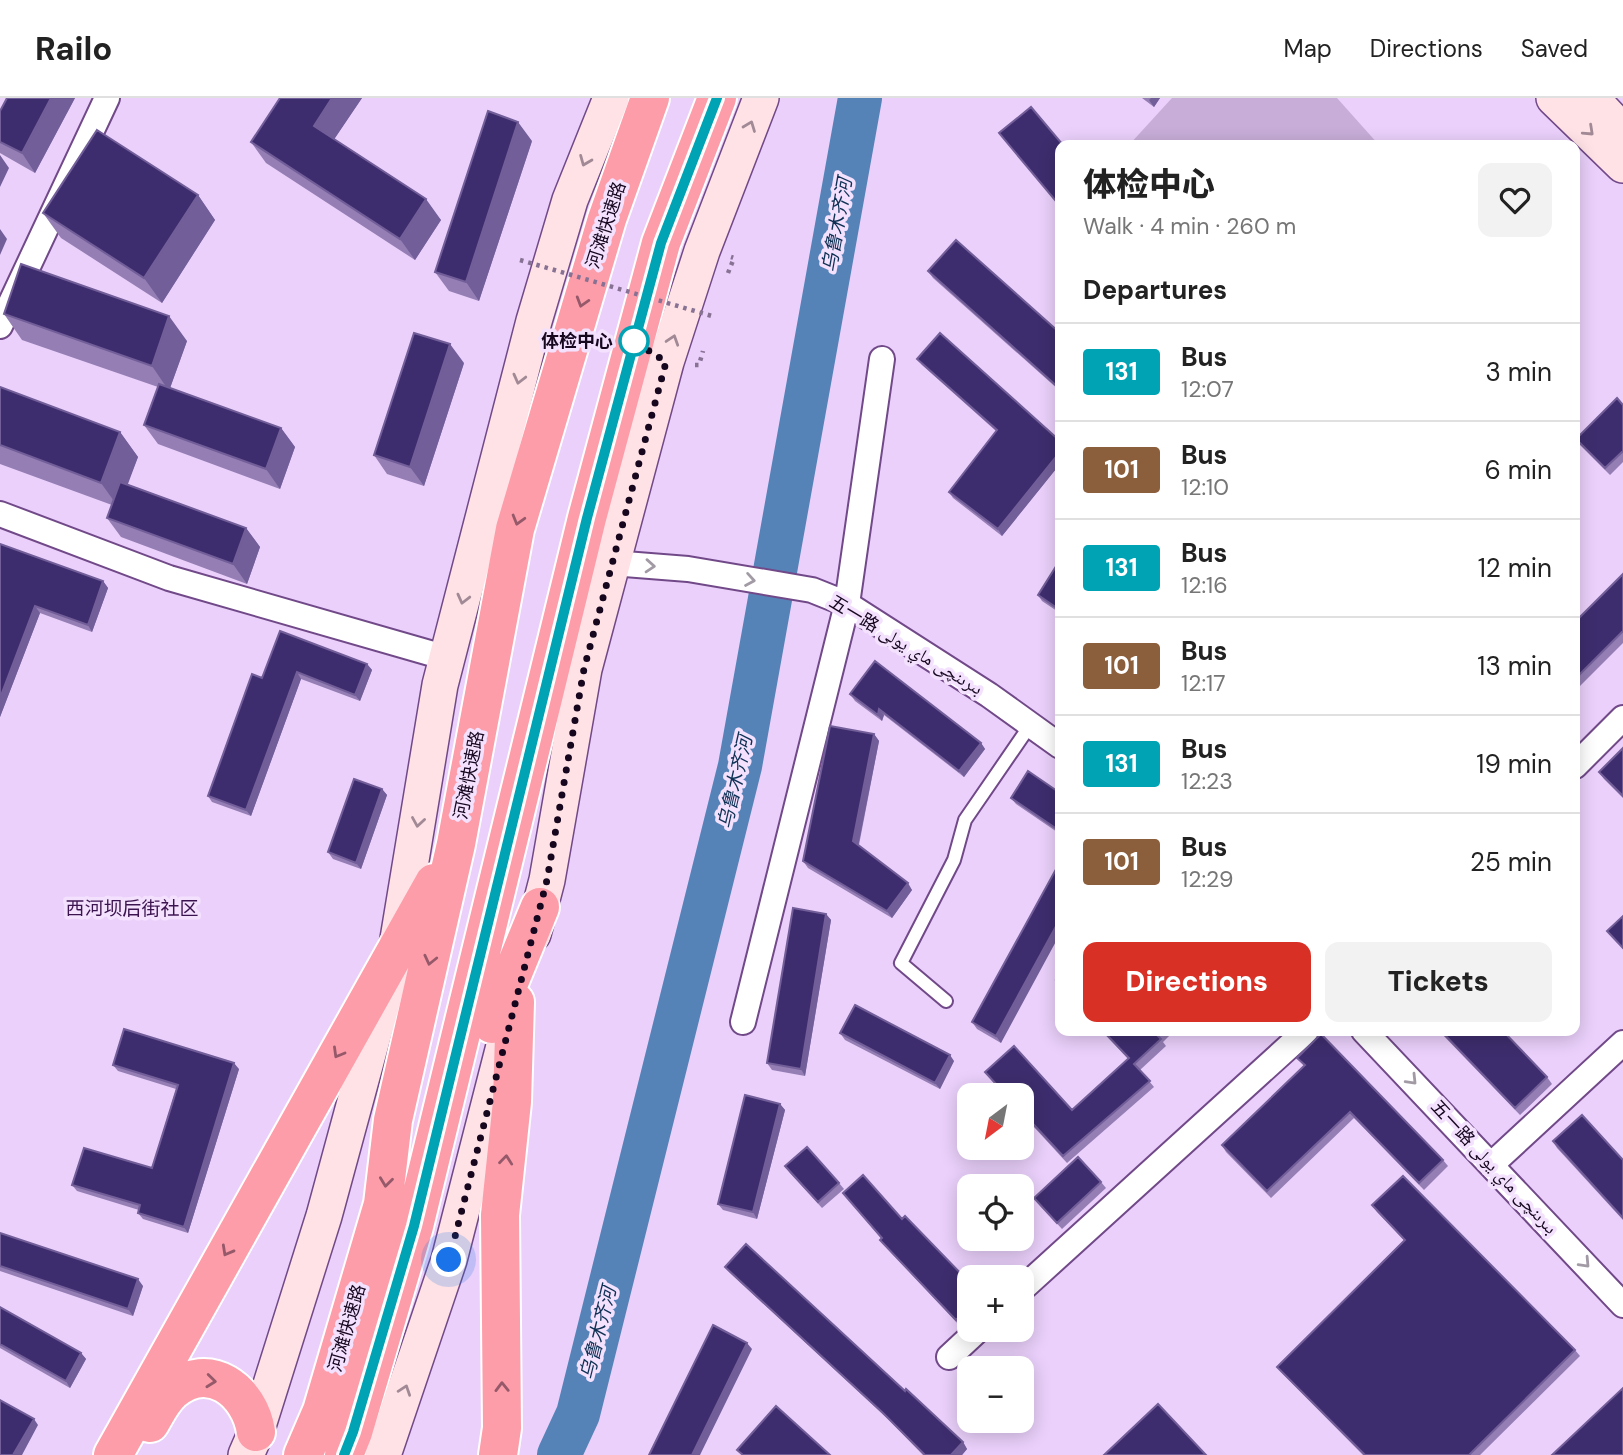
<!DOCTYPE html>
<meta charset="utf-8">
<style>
:root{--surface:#fff;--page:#f2f2f2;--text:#222;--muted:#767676;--line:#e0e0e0;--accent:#d93025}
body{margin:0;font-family:"DM Sans","Noto Naskh Arabic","Noto Sans SC",sans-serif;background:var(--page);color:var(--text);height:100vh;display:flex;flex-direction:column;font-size:26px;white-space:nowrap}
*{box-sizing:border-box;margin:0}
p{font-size:23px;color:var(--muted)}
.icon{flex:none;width:38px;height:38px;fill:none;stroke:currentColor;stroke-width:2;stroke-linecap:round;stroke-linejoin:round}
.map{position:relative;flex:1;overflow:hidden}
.drawer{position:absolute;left:1055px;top:42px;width:525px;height:896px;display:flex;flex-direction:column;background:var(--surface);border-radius:14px;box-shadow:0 4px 18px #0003}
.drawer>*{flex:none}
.badge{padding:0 14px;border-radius:5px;font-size:24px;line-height:46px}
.needle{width:46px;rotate:212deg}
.buttons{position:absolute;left:957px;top:985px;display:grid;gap:14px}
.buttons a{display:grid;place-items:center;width:77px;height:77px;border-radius:14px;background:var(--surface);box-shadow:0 4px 18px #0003;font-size:35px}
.you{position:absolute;width:35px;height:35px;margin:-18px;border:5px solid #fff;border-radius:50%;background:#1a73e8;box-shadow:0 0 0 10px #1a73e833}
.map>.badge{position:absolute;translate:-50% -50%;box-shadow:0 0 0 4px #fff}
h2{padding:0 28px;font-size:26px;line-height:63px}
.round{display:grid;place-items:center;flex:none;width:74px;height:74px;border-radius:14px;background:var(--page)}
.headline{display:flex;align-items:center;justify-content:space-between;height:119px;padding:0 28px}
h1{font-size:33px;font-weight:800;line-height:52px}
.button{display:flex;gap:14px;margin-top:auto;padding:14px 28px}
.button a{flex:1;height:80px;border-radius:14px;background:var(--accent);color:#fff;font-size:28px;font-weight:800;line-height:80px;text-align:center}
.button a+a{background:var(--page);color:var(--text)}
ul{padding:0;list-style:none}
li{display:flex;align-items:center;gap:21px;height:98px;padding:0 28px;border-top:2px solid var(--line)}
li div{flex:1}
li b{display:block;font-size:26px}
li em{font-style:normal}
li .badge{min-width:77px;font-weight:700;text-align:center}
header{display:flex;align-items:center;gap:42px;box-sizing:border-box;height:98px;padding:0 35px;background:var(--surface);border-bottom:2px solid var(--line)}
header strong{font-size:33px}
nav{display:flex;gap:38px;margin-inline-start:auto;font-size:24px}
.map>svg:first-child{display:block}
.park{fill:#c7add8}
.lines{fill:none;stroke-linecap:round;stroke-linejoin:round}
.river{stroke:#5583b8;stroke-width:44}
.lane-casing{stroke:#714988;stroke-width:16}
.street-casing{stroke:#714988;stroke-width:28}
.secondary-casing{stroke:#714988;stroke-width:38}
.highway-casing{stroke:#fff;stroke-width:42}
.path{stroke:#877294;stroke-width:4.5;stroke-dasharray:3.5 5;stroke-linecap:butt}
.lane{stroke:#fff;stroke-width:12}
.street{stroke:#fff;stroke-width:24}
.secondary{stroke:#fee2e5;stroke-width:35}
.highway{stroke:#fd9da9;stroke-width:38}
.path-bridge{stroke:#877294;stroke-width:4.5;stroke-dasharray:3.5 5;stroke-linecap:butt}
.wall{fill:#947eb4}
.shaded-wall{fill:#725e98}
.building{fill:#3e2d6e;stroke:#725e98;stroke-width:2}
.oneway{stroke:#a18a95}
.oneway2{stroke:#95596a}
.oneway3{stroke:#a29ba5}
.line-casing{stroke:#fff;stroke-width:16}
.line{stroke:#00a3b4;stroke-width:10}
.walk{stroke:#16061e;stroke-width:7;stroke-dasharray:0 12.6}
.stop-dot{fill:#fff;stroke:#00a3b4;stroke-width:3.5}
.labels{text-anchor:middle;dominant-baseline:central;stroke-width:7;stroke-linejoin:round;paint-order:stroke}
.street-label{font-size:18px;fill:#16061e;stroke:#f3e1fe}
.stop-label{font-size:18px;font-weight:bold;fill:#16061e;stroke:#f3e1fe;text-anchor:end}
.water-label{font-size:19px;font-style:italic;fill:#0d3053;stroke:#f3e1fe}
.neighbourhood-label{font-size:19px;fill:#3b134f;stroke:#f3e1fe}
</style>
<header>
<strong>Railo</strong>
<nav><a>Map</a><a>Directions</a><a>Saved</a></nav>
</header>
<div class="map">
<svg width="1623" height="1357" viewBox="0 0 1623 1357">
<rect width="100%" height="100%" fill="#ead0fb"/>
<path class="park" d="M1172 0H1337L1379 47H1129Z"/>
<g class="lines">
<path class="river" d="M559 1357 578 1316 740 668 860 0"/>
<defs>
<path id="lane" d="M946 903 901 865 954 762 965 722 1031 626"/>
<path id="street" d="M0 228 107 0
M0 416 169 480 447 560
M612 465 688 471 812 492 847 506 989 597 1060 648
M1575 668 1623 620
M743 924 847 506 882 261
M1364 933 1623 1207
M1492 1066 1623 945
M1022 1191 1306 933
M949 1259 978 1232"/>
<path id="secondary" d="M1554 0 1623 67
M1591 0 1623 34
M533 836 547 782 584 571 666 264 702 153 761 0
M246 1357 256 1334 324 1118 396 853 440 587 534 223 570 102 611 0
M383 1357 449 1162 505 944"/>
<path id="highway" d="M492 926 540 809
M150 1325C157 1313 162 1302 172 1293 209 1261 250 1293 256 1334
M113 1357 434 785
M303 1357 322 1313 383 1106 393 1022 456 746 515 431 607 121 650 0
M344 1357 353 1334 414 1128 587 420 661 145 717 0
M498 1357 502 1330 500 1117 512 1004 515 904"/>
</defs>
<use href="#lane" class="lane-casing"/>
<use href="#street" class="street-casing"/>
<use href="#secondary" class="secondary-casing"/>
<use href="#highway" class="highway-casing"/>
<path class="path" d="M728 175 734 160 731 159
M695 267H699L703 253"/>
<use href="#lane" class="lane"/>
<use href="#street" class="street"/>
<use href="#secondary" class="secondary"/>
<use href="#highway" class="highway"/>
<path class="path-bridge" d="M520 162 712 218"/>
</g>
<path class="wall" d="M7 0H75L35 75 0 55V13Z
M280 0H362L334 41 441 122 415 162 266 65 251 44Z
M1142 0H1160L1154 9Z
M532 43 479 203 449 193 435 174Z
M198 97 215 122 162 205 61 140 43 115Z
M928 173 1060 235V293L933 180Z
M4 216 187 243 170 290 281 330 295 349 280 391 158 346 144 327 158 289 22 242Z
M917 261 1060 343V366L1002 438 953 400 949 394 996 333 922 267Z
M464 265 424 388 387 376 374 357Z
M0 289 120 334 138 359 127 386 246 430 260 449 247 486 121 439 107 420 112 407 0 366Z
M1623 307V364L1610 377 1580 347 1576 341Z
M0 446 103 483 108 490 92 534 40 515 0 619Z
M1060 462V515L1042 503 1038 497Z
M1623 476V545L1575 593V524Z
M280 533 367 566 372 572 360 603 301 581 251 718 212 704 208 698 262 580Z
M850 596 981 645 985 651 964 679 884 617 882 623 855 603Z
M874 636 879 643 859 747 912 792 892 820 808 770 803 763Z
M1623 650V700L1604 681 1599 674Z
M382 691 387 697 361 771 333 761 328 754Z
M1060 695V736L1016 706 1011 700Z
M1060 764 1001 945 977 931 972 924Z
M826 816 831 822 805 978 772 972 767 965Z
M1102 933H1174L1163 944 1166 948 1140 972 1154 989 1067 1065 1022 1016V998H1005L985 974 1072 1012 1128 961Z
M1439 933H1503L1547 979 1552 986 1520 1017Z
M840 935 954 963 940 991 845 942Z
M1297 960 1443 1062 1448 1068 1424 1092 1354 1020 1271 1100 1226 1054 1222 1047 1304 968Z
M113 967 239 971 188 1135 143 1121 138 1115 139 1112 77 1093 72 1087 152 1070 176 991 118 973Z
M780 1006 785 1012 757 1121 723 1112 718 1106Z
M1553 1043 1623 1062V1122L1557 1050Z
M785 1068 839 1085 844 1091 822 1110 790 1075Z
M1101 1084 1106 1090 1062 1131 1039 1106 1034 1100Z
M843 1095 902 1121 970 1185V1220L960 1228 885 1148 880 1142 881 1140Z
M1372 1107 1575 1252 1580 1258 1480 1357H1363L1282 1275 1277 1269 1404 1142 1377 1114Z
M0 1135 143 1188 133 1218 0 1173Z
M725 1169 905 1293 963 1344 967 1351 962 1357H923L888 1321 730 1175Z
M0 1209 81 1255 86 1261 70 1290 0 1250Z"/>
<path class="shaded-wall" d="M51 0H75L35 75 22 55Z
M332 0H362L329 49 314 28Z
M1151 0H1160L1154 9 1149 2Z
M518 24 532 43 479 203 466 184Z
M0 57 9 70 0 89Z
M198 97 215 122 162 205 144 180Z
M426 101 441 122 415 162 400 141Z
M0 131 7 141 0 157Z
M169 218 187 243 169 293 152 268Z
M450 246 464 265 424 388 410 369Z
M281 330 295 349 280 391 266 371Z
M120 334 138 359 119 410 101 385Z
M1060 354V366L1002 438 998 431Z
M246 430 260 449 247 486 233 466Z
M103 483 108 490 92 534 88 527Z
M35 508 40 515 0 619V600Z
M367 566 372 572 360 603 355 597Z
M297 574 301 581 251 718 246 712Z
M879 611 884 617 882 623 878 617Z
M874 636 879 643 858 749 853 743Z
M981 645 985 651 964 679 959 673Z
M382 691 387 697 361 771 356 765Z
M908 785 912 792 892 820 887 813Z
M826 816 831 822 805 978 801 971Z
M1060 821V836L1001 945 996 938Z
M950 957 954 963 940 991 935 985Z
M234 965 239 971 188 1135 184 1129Z
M780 1006 785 1012 757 1121 753 1114Z
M138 1181 143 1188 133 1218 128 1211Z
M747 1245 752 1251 700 1357H692Z
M81 1255 86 1261 70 1290 66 1283Z
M34 1321 38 1327 22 1357H13Z
M963 1344 967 1351 962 1357H951Z"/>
<path class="building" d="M7 0H51L22 55 0 44V13Z
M280 0H332L314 28 426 101 400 141 251 44Z
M1031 9 1063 47H1060V108L999 35Z
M488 13 518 24 466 184 435 174Z
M97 32 198 97 144 180 43 115Z
M956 142 1060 235V291L928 173Z
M21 166 169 218 152 268 4 216Z
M414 235 450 246 410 369 374 357Z
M940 235 1060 343V354L998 431 949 394 997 332 917 261Z
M159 286 281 330 266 371 144 327Z
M0 289 120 334 101 385 0 347Z
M1617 300 1623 307V353L1605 370 1576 341Z
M120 384 246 430 233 466 107 420Z
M0 446 103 483 88 527 35 508 0 600Z
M1060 462V512L1038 497Z
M1623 476V533L1575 581V524Z
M280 533 367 566 355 597 297 574 246 712 208 698 252 576 262 580Z
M875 563 981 645 959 673 879 611 878 617 850 596Z
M830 628 874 636 853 743 908 785 887 813 803 763Z
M1623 650V698L1599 674Z
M1028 673 1060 695V733L1011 700Z
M354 681 382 691 356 765 328 754Z
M1060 764V821L996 938 972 924Z
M793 810 826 816 801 971 767 965Z
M1623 818V850L1607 833Z
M1060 878V887L1056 882Z
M855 907 950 957 935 985 840 935Z
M124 931 234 965 184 1129 138 1115 140 1107 72 1087 84 1050 152 1070 178 987 113 967Z
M1103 933H1163L1158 938 1161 941 1134 966 1150 983 1063 1058 1022 1014V998H1007L985 974 1014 948 1072 1012 1129 960Z
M1441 933H1503L1547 979 1515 1010Z
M1321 936 1443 1062 1419 1085 1350 1014 1267 1093 1222 1047 1305 967 1297 960Z
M745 997 780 1006 753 1114 718 1106Z
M1582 1017 1623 1062V1120L1553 1043Z
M807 1049 839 1085 818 1104 785 1068Z
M1078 1059 1101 1084 1057 1125 1034 1100Z
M863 1077 902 1121 905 1118 970 1185V1212L964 1214 956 1222 880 1142 882 1140 843 1095Z
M1403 1078 1575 1252 1469 1357H1365L1277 1269 1405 1142 1372 1107Z
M0 1135 138 1181 128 1211 0 1168Z
M746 1146 905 1293 906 1291 963 1344 951 1357H925L883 1315 725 1169Z
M0 1209 81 1255 66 1283 0 1246Z
M713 1227 747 1245 692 1357H649Z
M1623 1290V1357H1552Z
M0 1302 34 1321 13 1357H0Z
M1158 1306 1206 1357H1104Z
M776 1308 830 1357H743L737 1352Z"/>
<defs><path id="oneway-chevron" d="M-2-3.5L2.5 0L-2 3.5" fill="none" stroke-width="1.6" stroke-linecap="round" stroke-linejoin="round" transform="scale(1.75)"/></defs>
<g class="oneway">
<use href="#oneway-chevron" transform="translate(750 28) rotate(-69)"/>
<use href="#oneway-chevron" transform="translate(1589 33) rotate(43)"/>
<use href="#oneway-chevron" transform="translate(585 63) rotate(112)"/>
<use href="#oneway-chevron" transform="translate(673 242) rotate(-72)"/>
<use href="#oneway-chevron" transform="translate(519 281) rotate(104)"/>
<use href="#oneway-chevron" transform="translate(463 501) rotate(104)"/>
<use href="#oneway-chevron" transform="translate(418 724) rotate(99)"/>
<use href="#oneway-chevron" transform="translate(405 1292) rotate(-71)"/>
</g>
<g class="oneway2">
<use href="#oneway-chevron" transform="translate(582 204) rotate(107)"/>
<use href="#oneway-chevron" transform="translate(518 422) rotate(106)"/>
<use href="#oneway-chevron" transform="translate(430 862) rotate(103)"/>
<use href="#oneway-chevron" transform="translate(338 955) rotate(120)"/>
<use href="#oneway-chevron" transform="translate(506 1062) rotate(-84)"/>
<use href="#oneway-chevron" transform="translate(386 1084) rotate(97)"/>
<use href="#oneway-chevron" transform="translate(227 1153) rotate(119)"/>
<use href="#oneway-chevron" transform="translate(211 1283) rotate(6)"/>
<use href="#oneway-chevron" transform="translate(502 1289) rotate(-91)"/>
</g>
<g class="oneway3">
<use href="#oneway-chevron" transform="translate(650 468) rotate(4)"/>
<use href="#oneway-chevron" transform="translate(750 482) rotate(10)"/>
<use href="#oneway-chevron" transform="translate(1412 982) rotate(46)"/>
<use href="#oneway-chevron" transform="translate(1585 1165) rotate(47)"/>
</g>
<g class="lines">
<defs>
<path id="line" d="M344 1357 353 1334 414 1128 587 420 661 145 717 0"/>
</defs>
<use href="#line" class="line-casing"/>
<use href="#line" class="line"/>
<path class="walk" d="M449 1162 547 782 584 571 666 264 634 243"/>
</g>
<circle class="stop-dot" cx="634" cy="243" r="14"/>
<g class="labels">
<g class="street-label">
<text transform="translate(606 127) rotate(-72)">河滩快速路</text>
<text transform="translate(906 547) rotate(31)">五一路 بىرىنچى ماي يولى</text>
<text transform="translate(469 677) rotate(-79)">河滩快速路</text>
<text transform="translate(1494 1069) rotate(47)">五一路 بىرىنچى ماي يولى</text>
<text transform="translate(347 1230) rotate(-74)">河滩快速路</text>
</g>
<g class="stop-label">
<text x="613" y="243">体检中心</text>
</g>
<g class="water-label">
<text transform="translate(837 127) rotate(-80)">乌鲁木齐河</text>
<text transform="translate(735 684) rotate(-77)">乌鲁木齐河</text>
<text transform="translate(598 1235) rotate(-76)">乌鲁木齐河</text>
</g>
<g class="neighbourhood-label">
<text x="132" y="810">西河坝后街社区</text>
</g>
</g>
</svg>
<div class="buttons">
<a><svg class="needle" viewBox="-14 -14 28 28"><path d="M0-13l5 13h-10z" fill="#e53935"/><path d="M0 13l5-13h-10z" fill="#767676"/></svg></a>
<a><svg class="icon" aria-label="locate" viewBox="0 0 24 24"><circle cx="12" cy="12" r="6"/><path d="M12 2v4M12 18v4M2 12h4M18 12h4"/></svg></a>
<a>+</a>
<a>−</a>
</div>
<div class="you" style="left:449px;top:1162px"></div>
<section class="drawer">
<div class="headline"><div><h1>体检中心</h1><p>Walk · 4 min · 260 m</p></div><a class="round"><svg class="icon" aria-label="heart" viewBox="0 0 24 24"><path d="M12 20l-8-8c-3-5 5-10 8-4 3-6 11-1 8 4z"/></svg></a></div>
<h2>Departures</h2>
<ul>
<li><span class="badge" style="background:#00a3b4;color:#fff">131</span><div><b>Bus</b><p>12:07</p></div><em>3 min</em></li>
<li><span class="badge" style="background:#8b5e3c;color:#fff">101</span><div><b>Bus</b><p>12:10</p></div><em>6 min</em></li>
<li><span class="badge" style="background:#00a3b4;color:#fff">131</span><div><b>Bus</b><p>12:16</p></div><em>12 min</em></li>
<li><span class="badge" style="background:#8b5e3c;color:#fff">101</span><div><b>Bus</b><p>12:17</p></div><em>13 min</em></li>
<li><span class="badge" style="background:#00a3b4;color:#fff">131</span><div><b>Bus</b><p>12:23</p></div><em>19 min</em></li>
<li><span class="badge" style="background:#8b5e3c;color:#fff">101</span><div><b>Bus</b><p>12:29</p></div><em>25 min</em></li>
</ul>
<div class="button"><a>Directions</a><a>Tickets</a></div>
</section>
</div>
